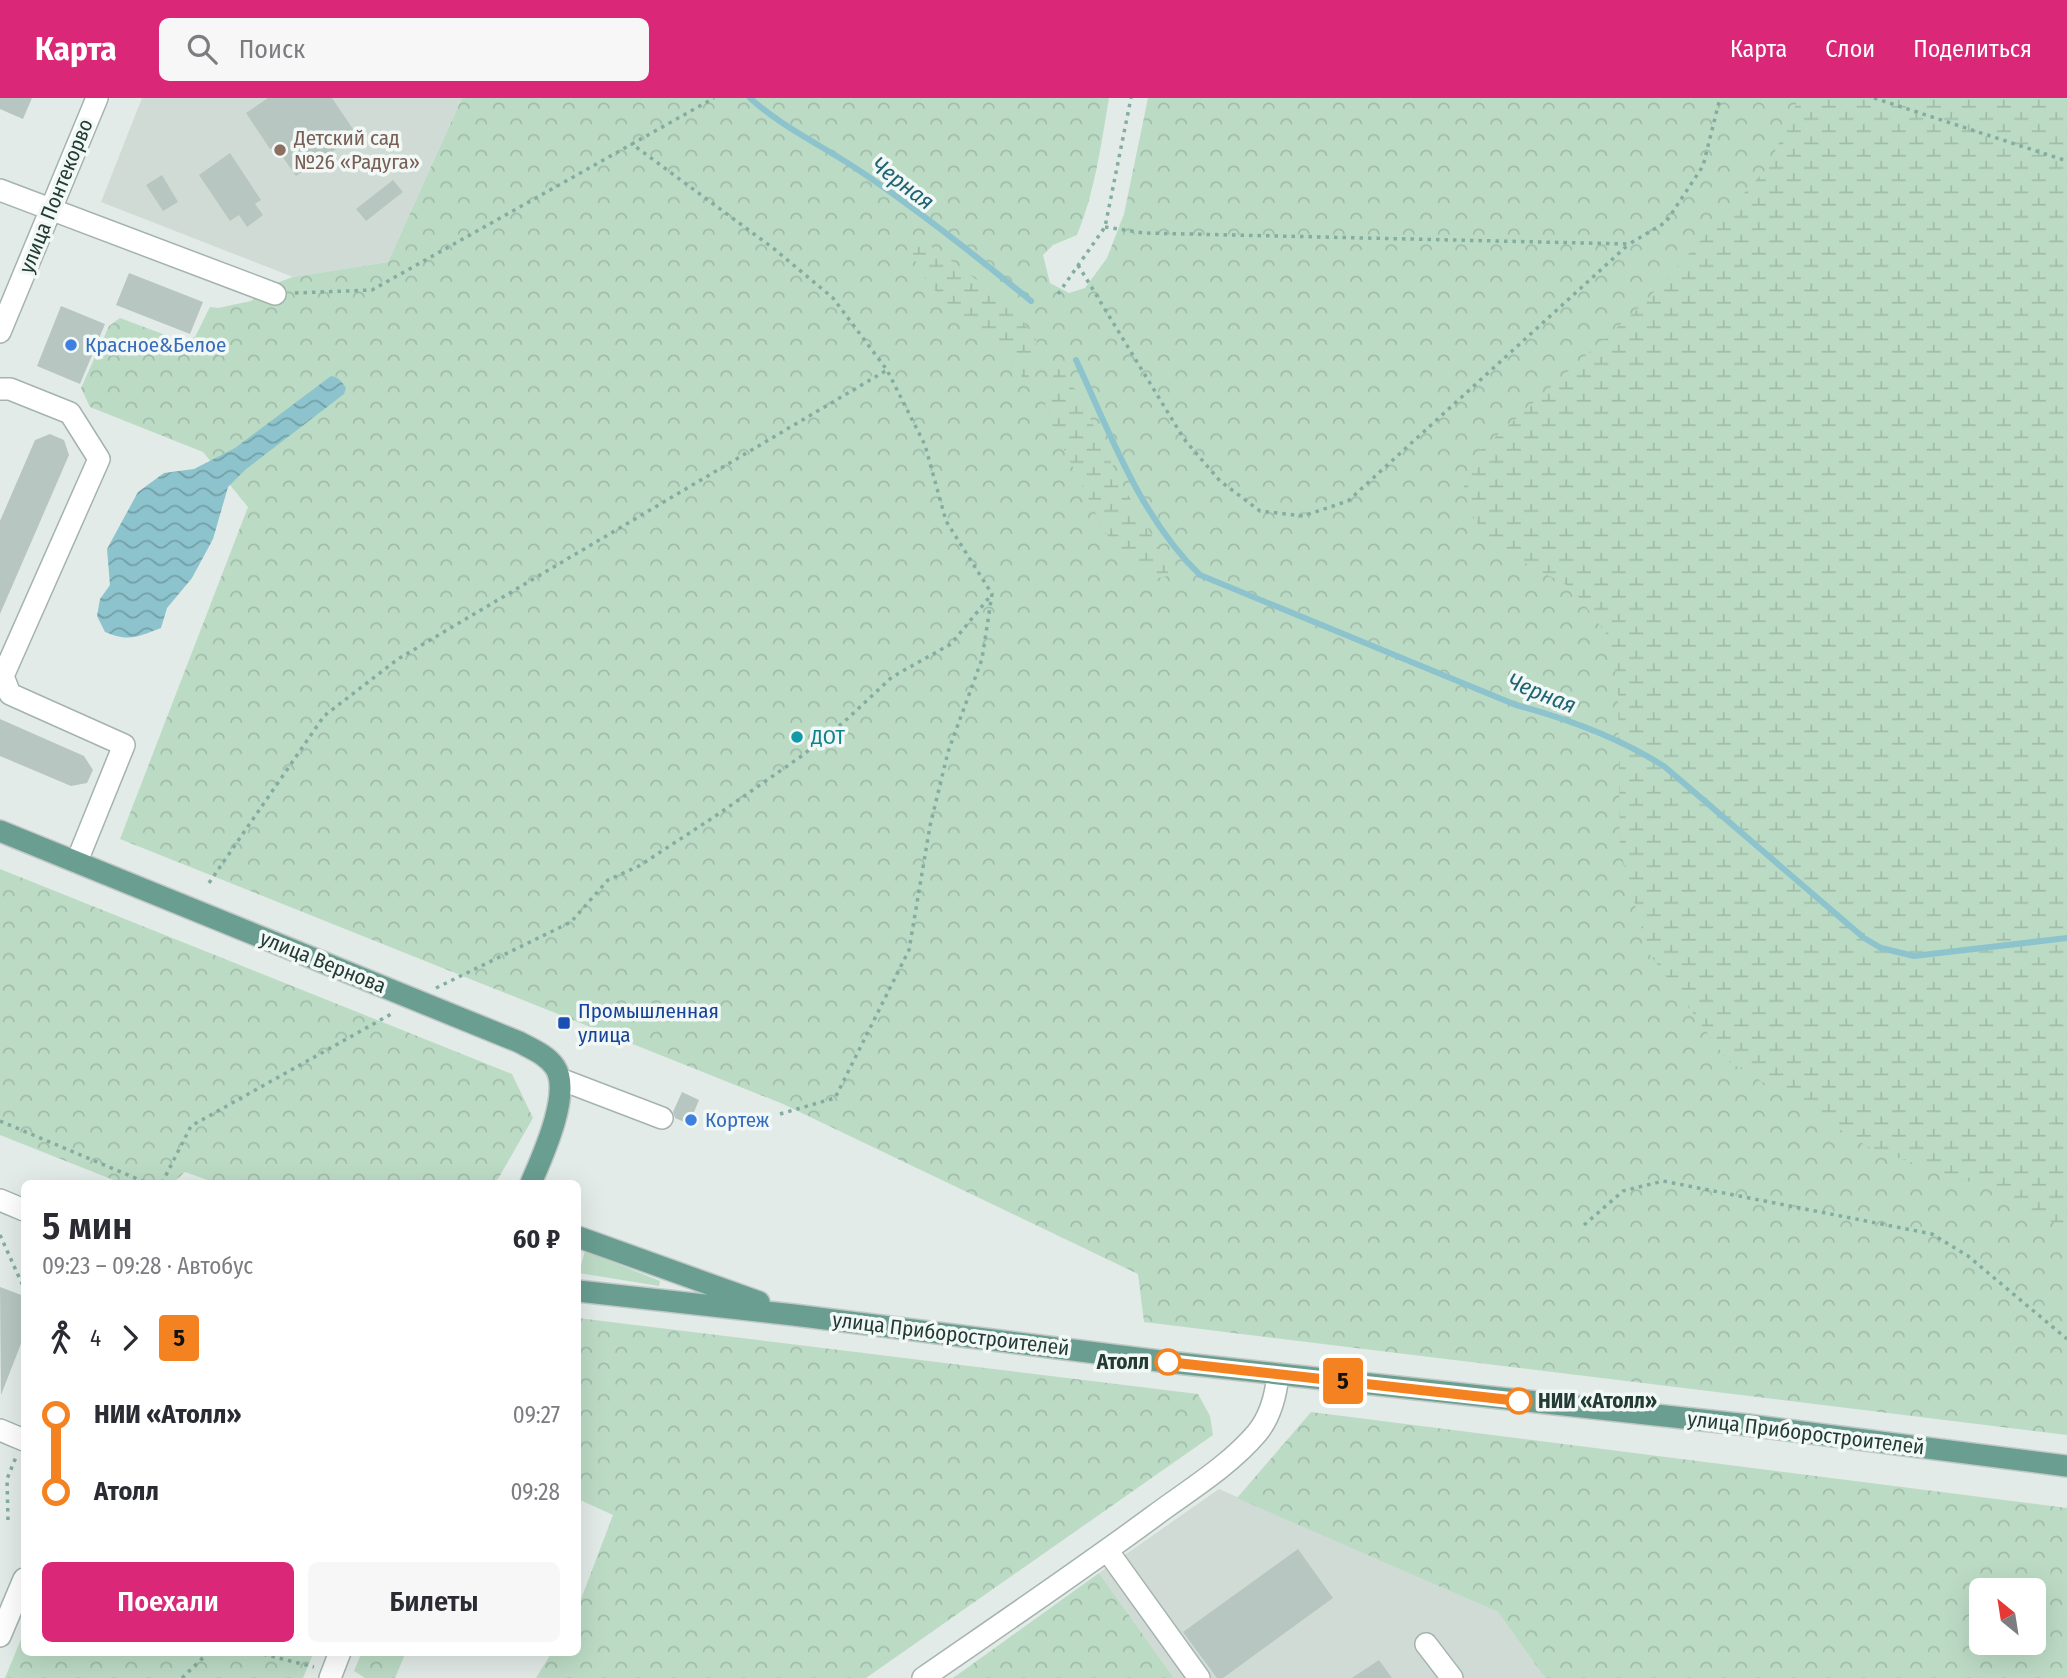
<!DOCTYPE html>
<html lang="ru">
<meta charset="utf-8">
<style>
:root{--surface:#fff;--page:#f7f7f7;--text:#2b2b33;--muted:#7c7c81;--accent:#db2777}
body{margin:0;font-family:"Fira Sans Condensed",sans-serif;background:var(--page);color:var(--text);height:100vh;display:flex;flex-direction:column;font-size:26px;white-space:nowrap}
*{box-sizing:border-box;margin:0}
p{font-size:23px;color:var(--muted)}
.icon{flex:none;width:38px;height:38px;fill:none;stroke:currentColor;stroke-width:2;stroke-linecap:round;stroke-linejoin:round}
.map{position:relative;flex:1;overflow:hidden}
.side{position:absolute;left:21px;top:1082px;width:560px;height:476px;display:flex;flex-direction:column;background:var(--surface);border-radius:10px;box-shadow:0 7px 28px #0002}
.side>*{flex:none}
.badge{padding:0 14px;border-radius:5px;font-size:24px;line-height:46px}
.needle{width:46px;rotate:330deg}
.tools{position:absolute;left:1969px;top:1480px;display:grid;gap:14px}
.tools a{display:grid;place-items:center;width:77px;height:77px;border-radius:10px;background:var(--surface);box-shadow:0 7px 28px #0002;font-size:35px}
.map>.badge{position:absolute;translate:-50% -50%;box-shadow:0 0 0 4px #fff}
.legs{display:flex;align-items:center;gap:10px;height:77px;padding:0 21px;font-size:23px}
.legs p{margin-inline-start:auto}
.overview{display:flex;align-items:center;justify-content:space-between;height:119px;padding:0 21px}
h1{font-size:38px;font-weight:600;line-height:52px}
.primary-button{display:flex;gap:14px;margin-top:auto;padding:14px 21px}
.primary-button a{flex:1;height:80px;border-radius:10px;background:var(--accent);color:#fff;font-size:28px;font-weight:600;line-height:80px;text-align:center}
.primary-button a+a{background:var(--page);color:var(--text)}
ul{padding:0 21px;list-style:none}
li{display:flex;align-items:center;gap:24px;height:77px;font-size:26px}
li i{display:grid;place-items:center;width:10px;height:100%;margin:0 9px;background:currentColor}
li i::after{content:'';width:18px;height:18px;margin:-9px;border:5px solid;border-radius:50%;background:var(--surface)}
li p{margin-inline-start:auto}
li:first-child i{background:linear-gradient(#0000 50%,currentColor 0)}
li:last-child i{background:linear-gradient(currentColor 50%,#0000 0)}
header{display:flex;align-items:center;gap:42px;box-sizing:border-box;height:98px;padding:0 35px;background:var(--accent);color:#fff}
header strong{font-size:33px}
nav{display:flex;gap:38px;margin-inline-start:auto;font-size:24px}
.search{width:490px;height:63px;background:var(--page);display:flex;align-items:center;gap:18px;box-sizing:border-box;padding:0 24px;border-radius:10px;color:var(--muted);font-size:26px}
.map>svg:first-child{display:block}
.built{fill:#d0dbd6}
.grass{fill:#bcdbc5}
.forest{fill:url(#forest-crowns);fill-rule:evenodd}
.wetland{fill:url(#wetland-marsh)}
.water{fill:url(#water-waves)}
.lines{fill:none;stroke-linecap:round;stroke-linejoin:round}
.stream{stroke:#8dc3cd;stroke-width:6}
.building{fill:#b7c6c0}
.minor-casing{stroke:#a5b3ae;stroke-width:24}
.major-casing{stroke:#c1c8c6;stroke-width:24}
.path{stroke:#84ada1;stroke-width:3.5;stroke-dasharray:3.5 5;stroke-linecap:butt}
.minor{stroke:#fff;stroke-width:21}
.major{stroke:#699e91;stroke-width:21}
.line-1-casing{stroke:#fff;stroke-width:16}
.line-1{stroke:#f58220;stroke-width:10}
.education-dot{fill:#8d6e63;stroke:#f2f8f5;stroke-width:2.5}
.shop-dot{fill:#3f7fe0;stroke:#f2f8f5;stroke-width:2.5}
.culture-dot{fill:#0f9aa8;stroke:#f2f8f5;stroke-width:2.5}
.transit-dot{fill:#1a4fb4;stroke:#f2f8f5;stroke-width:2.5}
.stop-1-dot{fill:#fff;stroke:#f58220;stroke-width:3.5}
.labels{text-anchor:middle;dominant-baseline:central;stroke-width:7;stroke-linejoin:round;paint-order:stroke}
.education-label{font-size:21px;fill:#785e54;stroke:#f2f8f5;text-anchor:start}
.street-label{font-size:21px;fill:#233b35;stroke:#f2f8f5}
.shop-label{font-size:21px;fill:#366cbe;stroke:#f2f8f5;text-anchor:start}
.culture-label{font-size:21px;fill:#0d838f;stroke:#f2f8f5;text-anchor:start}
.transit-label{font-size:21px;fill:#164399;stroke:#f2f8f5;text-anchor:start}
.stop-label{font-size:21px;font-weight:bold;fill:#233b35;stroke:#f2f8f5;text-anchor:end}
.water-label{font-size:23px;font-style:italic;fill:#206574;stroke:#f2f8f5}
</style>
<header>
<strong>Карта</strong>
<div class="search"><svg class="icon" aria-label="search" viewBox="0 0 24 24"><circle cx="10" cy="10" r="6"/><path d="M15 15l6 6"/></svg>Поиск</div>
<nav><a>Карта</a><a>Слои</a><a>Поделиться</a></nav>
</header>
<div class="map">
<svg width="2067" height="1580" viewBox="0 0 2067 1580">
<defs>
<pattern id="forest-crowns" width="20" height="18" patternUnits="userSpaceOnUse" patternTransform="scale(1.75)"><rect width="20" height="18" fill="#bcdbc5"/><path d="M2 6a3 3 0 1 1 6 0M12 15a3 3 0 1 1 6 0" fill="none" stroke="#a1bdaa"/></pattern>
<pattern id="wetland-marsh" width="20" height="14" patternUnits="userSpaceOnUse" patternTransform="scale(1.75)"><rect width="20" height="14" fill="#bcdbc5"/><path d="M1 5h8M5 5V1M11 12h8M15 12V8" fill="none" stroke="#a1bdaa"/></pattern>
<pattern id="water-waves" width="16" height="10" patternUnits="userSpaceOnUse" patternTransform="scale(1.75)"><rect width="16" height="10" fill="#8dc3cd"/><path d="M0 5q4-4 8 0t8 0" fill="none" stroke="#73a0a7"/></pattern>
</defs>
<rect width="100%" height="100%" fill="#e2ebe7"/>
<path class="built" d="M142 0H462L388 164 293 179 101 104Z
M1219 1391 1498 1514 1545 1580H1174L1099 1475Z"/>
<path class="grass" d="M585 1153 660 1183 659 1188 579 1175Z"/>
<path class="forest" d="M462 0H1109C1101 47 1095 93 1077 137L1053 147 1043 157 1050 185 1069 195 1085 190 1107 160 1124 116 1148 0H2067V1337L1144 1224 1138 1176 783 1006 120 741 248 409 203 354 90 309 81 290 109 228 120 220 184 244 195 239 210 209 218 210 251 203 271 187 293 179 388 164Z
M0 771 512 976 533 1020 498 1081 492 1085H216L185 1074 173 1085H121L0 1037Z
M578 1220 1198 1296 1210 1318 1213 1337 866 1580H536L552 1554H578V1509L613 1417 578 1401Z
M1311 1314 2067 1410V1580H1545L1498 1514 1237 1400ZM1981 1493H2034V1545H1981Z
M1099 1475 1174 1580H953Z
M24 1534V1554H314L303 1580H5Z
M362 1554H406L395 1580H365L354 1573Z"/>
<path class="wetland" d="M1799 0H2067V1132L1991 1091 1872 1051 1728 963 1648 854 1620 752 1618 586 1607 537 1572 490 1490 446 1469 411 1463 385 1472 360 1642 207 1768 69Z
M911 137 921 141C962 172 1008 199 1037 243L1027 286C1021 278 1015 268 1008 259 978 226 907 187 911 137Z
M1057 264 1080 299 1120 383 1170 468 1167 478 1150 482 1137 473 1105 434 1053 329 1045 307Z"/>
<path class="water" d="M331 278C339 279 342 284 346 290L344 296 245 372 228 389 213 441 192 480 167 510 161 530C137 539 129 544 105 534L97 518 100 501 110 487 107 451 138 394 164 375 194 371 235 350Z"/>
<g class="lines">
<path class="stream" d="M750 0C782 29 821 47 857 71 917 111 975 157 1031 203
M1076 262C1110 335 1140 419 1200 477L1516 607C1568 621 1620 640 1665 669L1864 840 1881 850 1914 858 2067 840"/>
</g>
<path class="building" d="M0 0H32L23 21 0 11Z
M268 0H332L357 37 296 78 275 48 270 51 246 15Z
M230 55 261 102 255 106 263 117 247 129 239 117 230 123 199 77Z
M162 77 178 104 163 113 146 87Z
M393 82 403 94 366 123 356 111Z
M129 175 203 204 190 236 116 207Z
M61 208 105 226 80 286 37 268Z
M50 336 64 342 69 357 0 516V423L35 342Z
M0 621 84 658 93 672 87 685 71 688 0 658Z
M682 994 699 1002 689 1026 675 1020 673 1014Z
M0 1189 24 1198V1238L1 1297Z
M1298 1451 1333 1500 1223 1580H1217L1183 1534Z
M1379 1562 1392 1580H1352Z"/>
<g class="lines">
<defs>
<path id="minor" d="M0 92 275 196
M0 234 97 0
M0 291H10L70 315 99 361 3 578 10 596 124 647 77 763
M560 981 662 1020
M0 1102 24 1112
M0 1332 24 1342
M1107 1452 1199 1580
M0 1538 24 1481
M1426 1546 1452 1580
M330 1580 340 1554
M923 1580C1001 1526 1078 1474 1154 1418 1189 1392 1229 1368 1257 1335 1271 1318 1276 1297 1278 1276"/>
<path id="major" d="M0 733 519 944C532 951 547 957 555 969 572 995 542 1059 531 1085
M578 1139 759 1204
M578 1193 794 1217 1168 1264 1748 1327 2067 1368"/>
</defs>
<use href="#minor" class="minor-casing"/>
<use href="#major" class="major-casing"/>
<path class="path" d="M1874 0 2067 63
M1105 129 1144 135 1629 146 1666 124 1703 68 1720 0
M1078 167 1184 341 1220 383 1260 413 1303 418 1348 403 1629 146
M295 195 372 192 632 46
M1058 196 1105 129 1131 0
M209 785 324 618 398 561 887 272 833 200 773 150 632 46 714 0
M436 890 571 824 608 782 639 768 714 719 803 657 845 623 892 579 951 546 992 496
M780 1016 835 1000 909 852 930 728 948 654 982 561 992 496 946 423 925 347 887 272
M0 1023 147 1085
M162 1085 191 1028 393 915
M1584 1127 1623 1093 1663 1083 1932 1136 1968 1158 2067 1241
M0 1137 24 1190
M8 1422 7 1381 16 1359
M255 1554 314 1569
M182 1580 209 1554"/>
<use href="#minor" class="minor"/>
<use href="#major" class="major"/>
</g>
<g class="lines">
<defs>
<path id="line-1" d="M1168 1264 1519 1303"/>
</defs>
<use href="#line-1" class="line-1-casing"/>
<use href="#line-1" class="line-1"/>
</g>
<circle class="education-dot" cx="280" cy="52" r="7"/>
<g class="shop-dot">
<circle cx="71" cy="247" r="7"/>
<circle cx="691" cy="1022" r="7"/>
</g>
<circle class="culture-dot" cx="797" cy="639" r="7"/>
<rect class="transit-dot" x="557" y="918" width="14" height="14" rx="3.5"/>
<g class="stop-1-dot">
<circle cx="1168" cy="1264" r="12"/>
<circle cx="1519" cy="1303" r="12"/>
</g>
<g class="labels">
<g class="education-label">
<text x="294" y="40">Детский сад<tspan x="294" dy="24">№26 «Радуга»</tspan></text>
</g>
<g class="street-label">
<text transform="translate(56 98) rotate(-68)">улица Понтекорво</text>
<text transform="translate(323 864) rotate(22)">улица Вернова</text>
<text transform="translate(951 1236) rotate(7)">улица Приборостроителей</text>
<text transform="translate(1806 1335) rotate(7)">улица Приборостроителей</text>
</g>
<g class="shop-label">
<text x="85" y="247">Красное&amp;Белое</text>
<text x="705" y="1022">Кортеж</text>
</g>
<g class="culture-label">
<text x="811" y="639">ДОТ</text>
</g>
<g class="transit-label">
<text x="578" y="913">Промышленная<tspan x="578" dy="24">улица</tspan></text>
</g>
<g class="stop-label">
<text x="1149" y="1264">Атолл</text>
<text x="1538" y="1303" text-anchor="start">НИИ «Атолл»</text>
</g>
<g class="water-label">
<text transform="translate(903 85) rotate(37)">Черная</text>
<text transform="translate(1542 595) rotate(22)">Черная</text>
</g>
</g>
</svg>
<div class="tools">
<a><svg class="needle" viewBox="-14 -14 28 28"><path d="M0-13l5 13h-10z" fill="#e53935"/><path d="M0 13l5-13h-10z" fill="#7c7c81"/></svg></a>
</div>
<b class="badge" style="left:1343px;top:1283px;background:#f58220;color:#111">5</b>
<section class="side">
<div class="overview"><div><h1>5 мин</h1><p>09:23 – 09:28 · Автобус</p></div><b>60 ₽</b></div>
<div class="legs"><svg class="icon" aria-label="walk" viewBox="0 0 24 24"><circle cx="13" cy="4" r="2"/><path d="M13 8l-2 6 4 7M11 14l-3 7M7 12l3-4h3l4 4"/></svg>4<svg class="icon" aria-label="forward" viewBox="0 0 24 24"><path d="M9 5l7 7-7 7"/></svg><b class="badge" style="background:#f58220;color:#111">5</b></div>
<ul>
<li><i style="color:#f58220"></i><b>НИИ «Атолл»</b><p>09:27</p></li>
<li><i style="color:#f58220"></i><b>Атолл</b><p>09:28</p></li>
</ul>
<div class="primary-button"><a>Поехали</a><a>Билеты</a></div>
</section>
</div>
